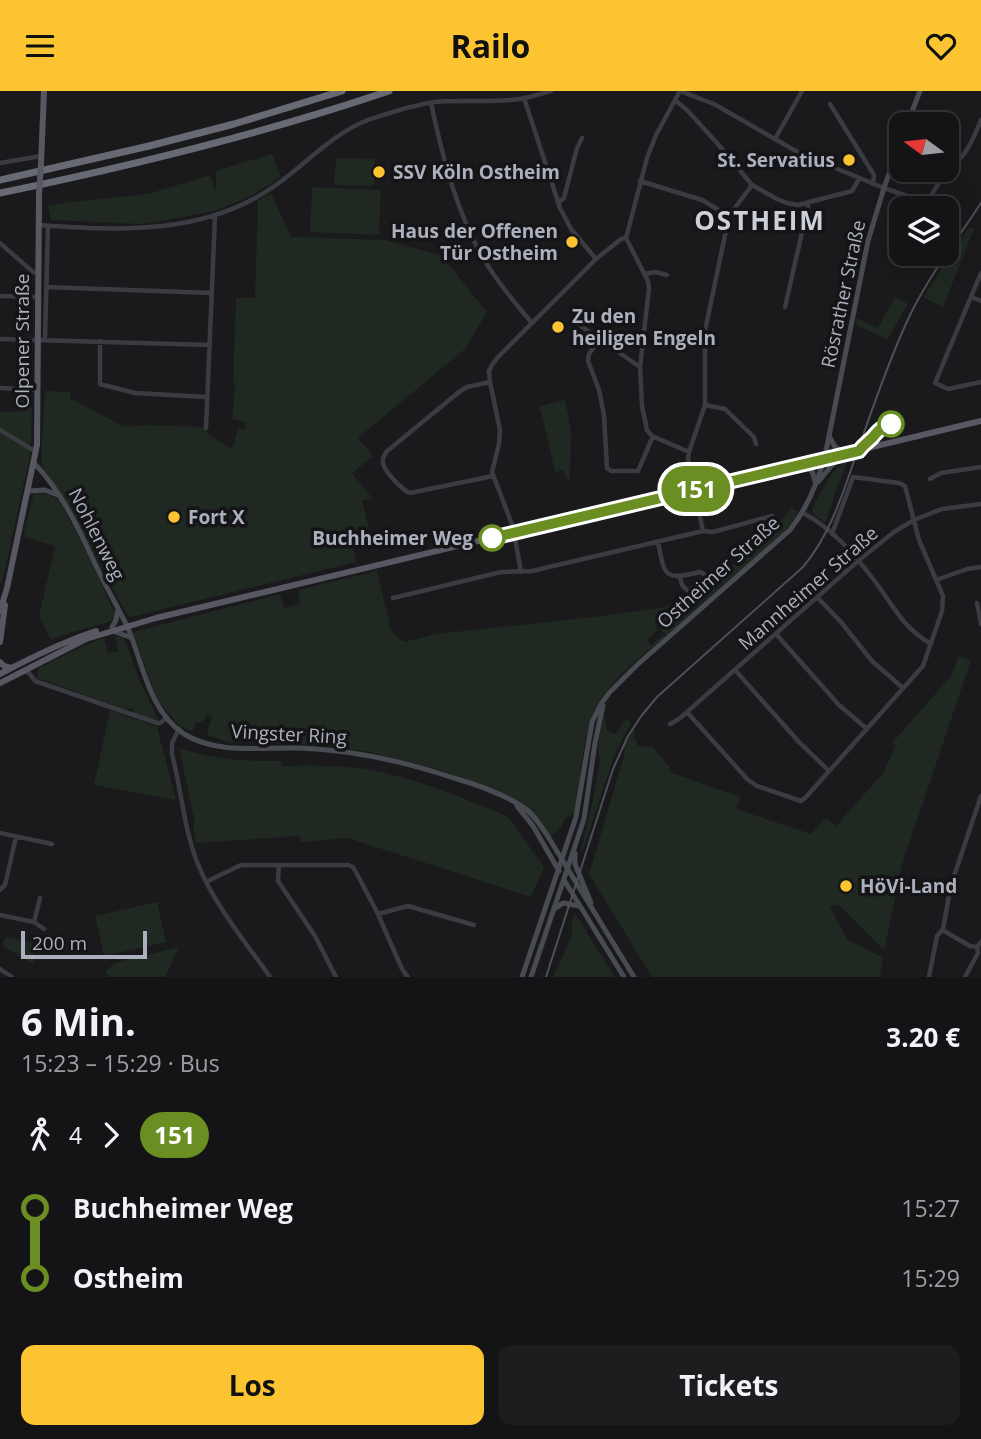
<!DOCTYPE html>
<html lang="de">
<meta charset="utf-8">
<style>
:root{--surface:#141416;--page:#1d1d1f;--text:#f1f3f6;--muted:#9d9ea1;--line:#333335;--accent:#fdc432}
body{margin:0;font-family:"Open Sans",sans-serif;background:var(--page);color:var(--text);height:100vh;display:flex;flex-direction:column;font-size:26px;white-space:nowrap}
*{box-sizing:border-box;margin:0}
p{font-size:23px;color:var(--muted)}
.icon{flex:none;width:38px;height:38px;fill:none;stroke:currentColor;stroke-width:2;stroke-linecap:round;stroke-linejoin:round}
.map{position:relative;height:886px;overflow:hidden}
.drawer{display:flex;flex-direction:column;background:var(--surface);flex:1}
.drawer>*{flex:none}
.badge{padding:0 14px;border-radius:23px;font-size:24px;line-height:46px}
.needle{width:46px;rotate:285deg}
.controls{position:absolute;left:889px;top:21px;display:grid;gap:14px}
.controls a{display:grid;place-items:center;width:70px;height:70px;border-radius:14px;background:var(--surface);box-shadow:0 7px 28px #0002,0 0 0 2px var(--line);font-size:35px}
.scale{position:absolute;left:21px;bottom:18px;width:126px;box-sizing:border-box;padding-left:7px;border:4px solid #acb0bd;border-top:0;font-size:19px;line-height:24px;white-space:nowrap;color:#acb0bd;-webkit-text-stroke:5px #151518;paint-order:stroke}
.map>.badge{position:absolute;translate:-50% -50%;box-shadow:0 0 0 4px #fff}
.legs{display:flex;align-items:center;gap:10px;height:77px;padding:0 21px;font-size:23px}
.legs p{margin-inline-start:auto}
.summary{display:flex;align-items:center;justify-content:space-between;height:119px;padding:0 21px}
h1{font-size:38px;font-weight:700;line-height:52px}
.button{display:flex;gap:14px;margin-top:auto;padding:14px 21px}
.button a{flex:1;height:80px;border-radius:14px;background:var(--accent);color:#111;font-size:28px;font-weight:700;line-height:80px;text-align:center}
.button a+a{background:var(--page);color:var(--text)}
ul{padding:0 21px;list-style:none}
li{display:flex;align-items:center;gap:24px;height:70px;font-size:26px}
li i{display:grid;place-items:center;width:10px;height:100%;margin:0 9px;background:currentColor}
li i::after{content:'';width:18px;height:18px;margin:-9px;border:5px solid;border-radius:50%;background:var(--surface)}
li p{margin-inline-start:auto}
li:first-child i{background:linear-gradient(#0000 50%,currentColor 0)}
li:last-child i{background:linear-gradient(currentColor 50%,#0000 0)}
header{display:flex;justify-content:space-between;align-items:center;height:91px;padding:0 21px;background:var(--accent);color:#111;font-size:32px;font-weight:700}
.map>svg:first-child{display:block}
.green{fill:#1f2821}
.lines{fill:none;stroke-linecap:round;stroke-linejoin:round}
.street{stroke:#3b3c42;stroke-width:4.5}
.secondary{stroke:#494b52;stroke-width:5}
.primary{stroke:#575861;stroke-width:6}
.highway{stroke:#676973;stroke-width:7}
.tram{stroke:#4e5057;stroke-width:2}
.primary-bridge{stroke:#575861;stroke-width:6}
.line-1-casing{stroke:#fff;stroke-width:16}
.line-1{stroke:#6b8e23;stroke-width:10}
.poi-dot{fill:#fdc432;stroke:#151518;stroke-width:2.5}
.stop-1-dot{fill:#fff;stroke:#6b8e23;stroke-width:3.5}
.labels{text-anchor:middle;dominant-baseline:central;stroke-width:7;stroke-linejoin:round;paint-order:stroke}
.poi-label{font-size:19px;font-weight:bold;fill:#acb0bd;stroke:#151518;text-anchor:start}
.street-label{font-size:19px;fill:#acb0bd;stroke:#151518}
.stop-label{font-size:19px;font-weight:bold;fill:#acb0bd;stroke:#151518;text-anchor:end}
.district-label{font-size:26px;font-weight:bold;letter-spacing:2px;fill:#cdd0d9;stroke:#151518}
</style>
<header><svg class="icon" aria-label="menu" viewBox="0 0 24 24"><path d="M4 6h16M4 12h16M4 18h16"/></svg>Railo<svg class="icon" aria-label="heart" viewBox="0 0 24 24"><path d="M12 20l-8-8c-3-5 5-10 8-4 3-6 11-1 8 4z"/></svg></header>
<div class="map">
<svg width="981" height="886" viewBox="0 0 981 886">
<rect width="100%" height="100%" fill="#1a1a1d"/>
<path class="green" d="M272 63 281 86 254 103 235 112 214 120 167 129 140 133 51 129 48 115 70 111 148 103 210 84 216 102V80Z
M336 67 375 68 374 95 334 94Z
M312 96 381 99 379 144 310 141Z
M271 102 291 146 386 149 442 165 487 221 465 258 358 347 373 365 352 382 372 407 362 410 369 438 350 443 356 471 131 526 127 524 125 520 65 409 43 377 41 367 45 300 70 301V307L124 336 149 334 204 336 208 343 232 358 238 338H246L245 331 232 328 235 293H233L236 207H255L258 110Z
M969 136 974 138 943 216 923 206Z
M895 206 908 213 887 249 856 234 857 227 878 237Z
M19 299 32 300 31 353H28L0 337V321H18Z
M565 309 571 340 570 388H566L564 379 555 381 541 320 538 316Z
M0 341 31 360 2 492H0Z
M848 369 840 391H839L825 432 813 423 812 419C821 401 830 379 848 369Z
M34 402 48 403 59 409 90 467 115 523 112 530 73 541 51 549 39 525 55 455 23 446Z
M791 417 798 421 794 427 799 422 789 437 667 545 657 534 655 535 658 539 647 549 651 554 663 544 665 546C640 567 607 590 594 621 581 652 581 689 575 722L564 728 562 735 551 746 535 724 494 698 440 679 402 669 364 660 311 654 228 651 207 644 212 626 206 623 203 631 201 630 200 632 195 631 193 640 179 635 156 607 133 541 280 503 284 517 300 513 298 499 377 480 391 539 398 547 405 551 436 543 593 526 661 517 681 512 684 516 689 512 694 518 692 521 742 477 695 517 689 511 773 439Z
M115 545 123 547 125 549 139 588 158 628 156 629 133 622V617L125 618 37 587 39 577 85 554 104 547 108 562 118 560Z
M958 566 971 569 902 774 884 859 838 813 830 816 847 848 883 867 880 886H652L589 783 624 665 625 659 623 657 635 636 633 647 636 648 638 655 653 656 671 678 669 681 740 706 736 718 811 743 826 727 836 735 883 682 896 655 892 652 952 584Z
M110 619 157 636 176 709 94 694Z
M605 624 607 640 615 643 627 627 631 632 614 665 582 762 581 759 592 713 600 670 598 657 600 638Z
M179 657C218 669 241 670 281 670L282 675C307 674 333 674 357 677 406 683 455 704 500 722L509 727 544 776 531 806 348 747 301 751 299 745 196 752 193 736 195 732Z
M157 811 166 851 104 865 95 825Z
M574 823 576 824 615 886H553L572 845V829Z
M6 846 31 851 34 858V871L31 872 3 855V850Z
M179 856 165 886H110L105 882 114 872Z"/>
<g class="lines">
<path class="street" d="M680 0 656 44 647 67 626 147 648 190 649 197 640 276 642 315 647 339 652 345 689 361
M680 0 714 13 801 63 823 72 884 97 922 110H929L949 117 957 124
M524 7 560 117 571 138 596 168
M676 10 688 20 717 52 752 94 777 108 787 112 798 114 852 100 859 88
M431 12C442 64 455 115 480 162 494 187 513 210 532 232
M830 13 874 84 873 93
M775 48 802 0
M0 72 41 65
M640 90 702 109 729 125
M929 110C938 88 949 81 963 64 971 55 976 41 981 29
M558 112 564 107 577 57 582 47
M39 134C121 140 206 144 276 94 306 73 333 42 368 29 389 22 412 14 435 11 464 8 496 13 525 7 534 5 543 2 551 0
M0 152 33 181 38 182
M981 182 935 292 948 298 981 291
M645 183 655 181 667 184
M46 196 212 202
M0 205 38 206
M971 206 981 210
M785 216 809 111
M578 233 640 276
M0 248 210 254
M45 248 48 135
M599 249 589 263 588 270 599 299 604 324 607 377 611 380H638L653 345
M100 250V293L135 302 207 306
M490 291 467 296 459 301 386 361C384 366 382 367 383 372 384 380 402 399 410 402L493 385
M0 297 37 299
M705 314 725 318 754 346 756 353
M206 337 215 125
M0 339 35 360
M930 388 941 382 981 376
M803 422C832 437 855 464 874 489 893 514 902 536 931 553
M703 440 688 368 689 361 705 314V240L729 125 752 94
M658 451C665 485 663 490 700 481L707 485 689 501 682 494 680 486
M521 481 513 436 492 381 499 353 500 339 490 291 489 280 492 274 498 266 596 168 621 148 626 147
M936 489 967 478 981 476
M817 506 841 531 872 570 903 597
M393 507 501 481 532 480 703 440 713 441 772 425
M977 512 981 533
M776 543 839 614 867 638
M735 579 799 651 829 680
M23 580 29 582 35 590 157 632H160L167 627
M687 621 748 689 757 695 801 710 806 706 923 575 942 520 943 505 919 449 905 395 899 392 853 386 832 443
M670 633 679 628 858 470 894 441 914 429 942 418 981 413
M179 638 172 652V663C182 701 184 742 200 778 215 814 247 853 270 886
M0 742 52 753
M279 774 278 790 315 845 336 886
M206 791 241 774H348L353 776 357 783 378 823 402 878 408 886
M0 799 5 794 16 746
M378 823 408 815 474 834
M0 824 34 831 40 807
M34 831 44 838
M943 838 944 840 970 855 977 856
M0 878 12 886
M929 886 937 845 943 838 951 794 981 705
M965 886 978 862 977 856 981 851"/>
<path class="secondary" d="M907 33 920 0
M34 372C65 404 82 446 101 485 110 503 120 520 128 537 143 573 149 620 184 643 218 664 262 656 299 657 353 659 403 670 454 687 478 694 502 702 523 716 533 722 540 734 547 744L634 886
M800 374 812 380 815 390
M819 390 832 374 846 362 835 356 829 345
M28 400 45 399 60 405
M112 536 116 529 118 518
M113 540 132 547
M517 715 533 735 559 780
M575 762V773L591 812
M564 789 624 886
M556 817 563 812 579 815
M522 886 576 726 592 631 601 613 609 602 637 574 790 439C808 416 819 389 826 360L868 150 884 97 901 48
M531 886 584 728 595 652 603 615"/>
<path class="primary" d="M41 73 44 0
M0 520 7 497 37 354 39 104
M0 551 5 514
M0 571 4 575 11 577
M0 583C32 566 62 551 96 540
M0 592 86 548 156 527 981 330"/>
<path class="highway" d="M0 89 149 55 234 33 342 0
M0 102C131 75 262 43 389 0"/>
<path class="tram" d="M546 886 613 678 628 645 642 624 657 606 803 476C829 445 841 408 854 370 870 325 885 279 905 235 924 191 955 152 981 112"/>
<path class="primary-bridge" d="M39 104 41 73"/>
</g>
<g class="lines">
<defs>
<path id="line-1" d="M492 447 859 360C863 354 867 352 872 347 878 340 881 336 891 333"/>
</defs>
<use href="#line-1" class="line-1-casing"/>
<use href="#line-1" class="line-1"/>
</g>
<g class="poi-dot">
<circle cx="849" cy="69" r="7"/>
<circle cx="379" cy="81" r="7"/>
<circle cx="572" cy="151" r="7"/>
<circle cx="558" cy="236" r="7"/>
<circle cx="174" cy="426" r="7"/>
<circle cx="846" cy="795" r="7"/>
</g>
<g class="stop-1-dot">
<circle cx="891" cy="333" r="12"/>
<circle cx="492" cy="447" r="12"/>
</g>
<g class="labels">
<g class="poi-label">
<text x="835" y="69" text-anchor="end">St. Servatius</text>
<text x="393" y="81">SSV Köln Ostheim</text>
<text x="558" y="140" text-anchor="end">Haus der Offenen<tspan x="558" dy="22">Tür Ostheim</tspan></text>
<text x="572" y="225">Zu den<tspan x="572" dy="22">heiligen Engeln</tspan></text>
<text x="188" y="426">Fort X</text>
<text x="860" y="795">HöVi-Land</text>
</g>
<g class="street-label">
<text transform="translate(843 203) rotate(-78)">Rösrather Straße</text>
<text transform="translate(22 250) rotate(-90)">Olpener Straße</text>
<text transform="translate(97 443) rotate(63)">Nohlenweg</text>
<text transform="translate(718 481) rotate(-42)">Ostheimer Straße</text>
<text transform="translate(808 497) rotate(-41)">Mannheimer Straße</text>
<text transform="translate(289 643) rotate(3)">Vingster Ring</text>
</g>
<g class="stop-label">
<text x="473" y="447">Buchheimer Weg</text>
</g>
<g class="district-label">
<text x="760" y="129">OSTHEIM</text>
</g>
</g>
</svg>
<div class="controls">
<a><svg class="needle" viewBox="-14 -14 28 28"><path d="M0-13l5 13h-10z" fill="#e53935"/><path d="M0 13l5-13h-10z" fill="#9d9ea1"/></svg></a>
<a><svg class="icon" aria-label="layers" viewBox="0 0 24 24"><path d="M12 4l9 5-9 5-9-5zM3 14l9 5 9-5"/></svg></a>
</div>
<div class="scale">200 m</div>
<b class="badge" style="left:696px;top:398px;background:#6b8e23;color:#fff">151</b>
</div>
<section class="drawer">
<div class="summary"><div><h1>6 Min.</h1><p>15:23 – 15:29 · Bus</p></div><b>3.20 €</b></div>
<div class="legs"><svg class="icon" aria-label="walk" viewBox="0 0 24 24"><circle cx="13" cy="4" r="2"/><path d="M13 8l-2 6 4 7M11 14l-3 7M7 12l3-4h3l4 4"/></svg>4<svg class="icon" aria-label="forward" viewBox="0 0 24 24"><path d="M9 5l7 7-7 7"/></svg><b class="badge" style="background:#6b8e23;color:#fff">151</b></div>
<ul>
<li><i style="color:#6b8e23"></i><b>Buchheimer Weg</b><p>15:27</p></li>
<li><i style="color:#6b8e23"></i><b>Ostheim</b><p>15:29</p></li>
</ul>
<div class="button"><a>Los</a><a>Tickets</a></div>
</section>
